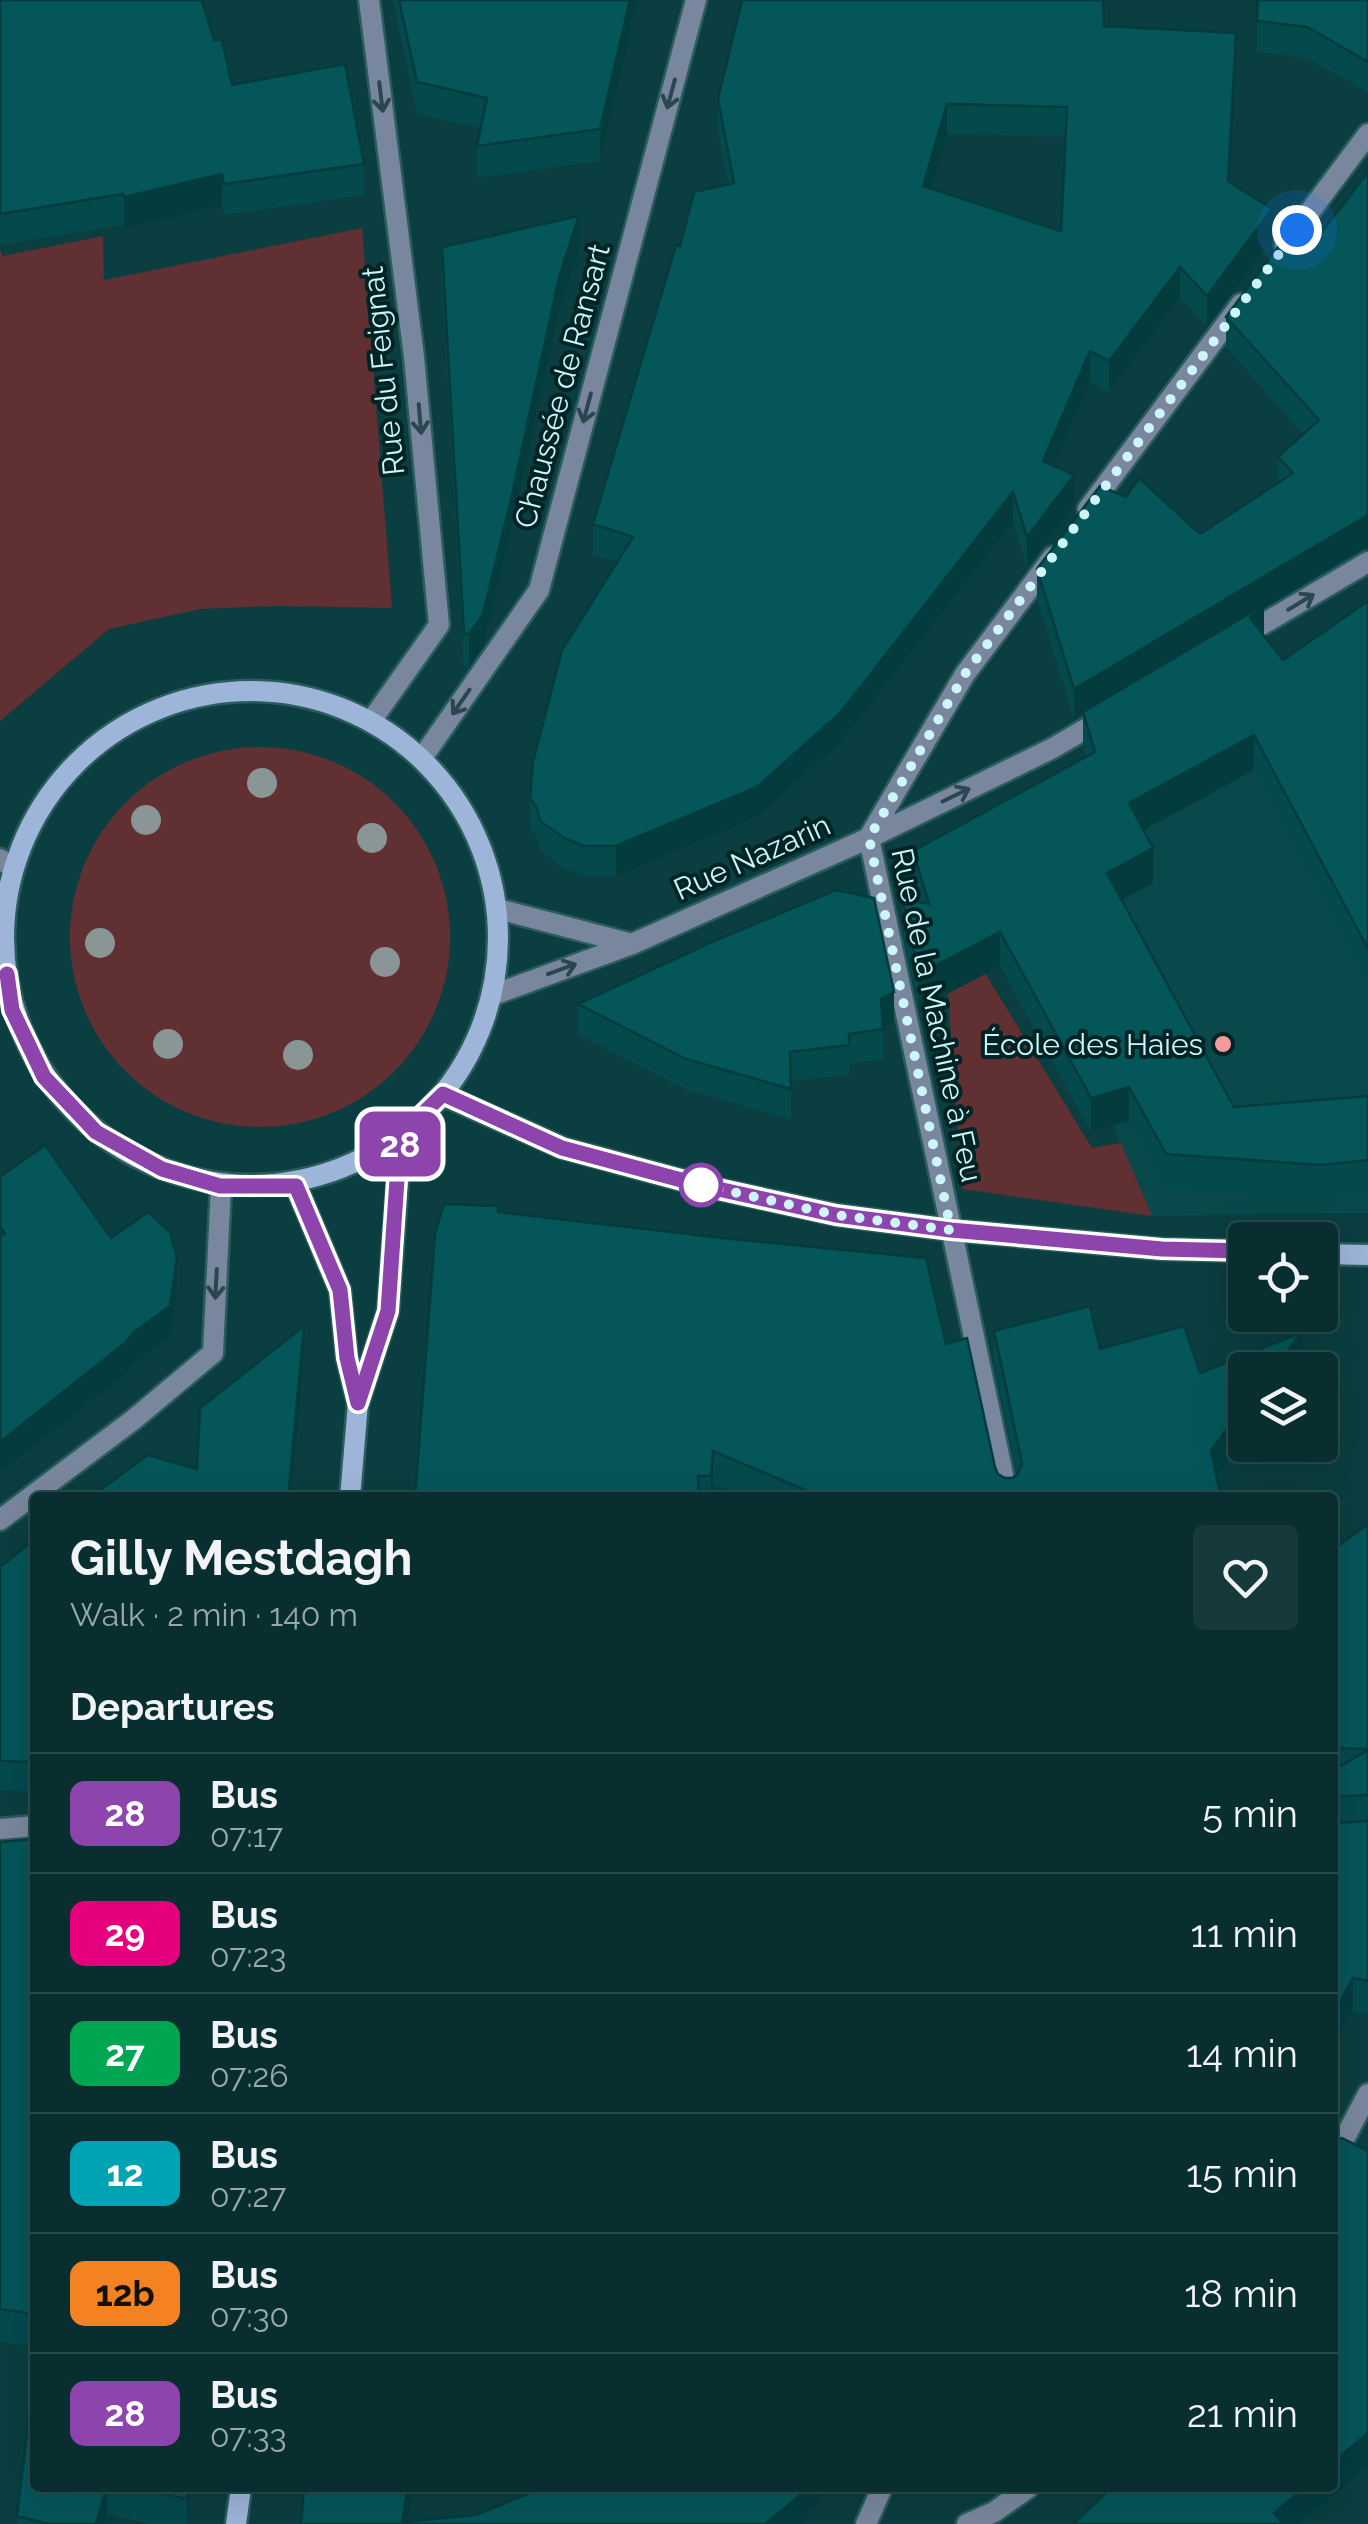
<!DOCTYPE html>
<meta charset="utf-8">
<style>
:root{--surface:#082e30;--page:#163a3c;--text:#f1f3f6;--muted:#98a8ab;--line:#294a4c}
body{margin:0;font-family:Raleway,sans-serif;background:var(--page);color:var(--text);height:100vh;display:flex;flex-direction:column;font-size:38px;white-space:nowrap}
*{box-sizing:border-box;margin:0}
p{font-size:32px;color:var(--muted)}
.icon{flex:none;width:55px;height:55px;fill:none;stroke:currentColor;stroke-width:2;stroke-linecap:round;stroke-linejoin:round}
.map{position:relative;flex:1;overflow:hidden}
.details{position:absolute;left:30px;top:1492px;width:1308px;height:1000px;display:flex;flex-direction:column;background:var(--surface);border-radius:10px;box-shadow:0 10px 40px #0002,0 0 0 2px var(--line)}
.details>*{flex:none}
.badge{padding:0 20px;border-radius:15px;font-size:35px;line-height:65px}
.fabs{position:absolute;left:1228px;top:1222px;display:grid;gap:20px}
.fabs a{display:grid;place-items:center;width:110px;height:110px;border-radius:10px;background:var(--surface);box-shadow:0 10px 40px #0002,0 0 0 2px var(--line);font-size:50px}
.you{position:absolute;width:50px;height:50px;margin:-25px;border:8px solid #fff;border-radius:50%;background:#1a73e8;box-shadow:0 0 0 15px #1a73e833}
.map>.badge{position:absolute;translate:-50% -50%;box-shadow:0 0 0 5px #fff}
h2{padding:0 40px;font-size:38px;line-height:90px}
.round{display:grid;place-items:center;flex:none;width:105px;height:105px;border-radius:10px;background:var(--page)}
.overview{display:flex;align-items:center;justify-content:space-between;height:170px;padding:0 40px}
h1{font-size:48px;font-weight:700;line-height:75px}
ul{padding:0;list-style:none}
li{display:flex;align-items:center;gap:30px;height:120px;padding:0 40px;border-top:2px solid var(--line)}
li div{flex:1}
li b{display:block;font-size:38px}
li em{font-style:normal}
li .badge{min-width:110px;font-weight:700;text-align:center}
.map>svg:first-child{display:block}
.built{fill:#0a494b}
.green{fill:#613032}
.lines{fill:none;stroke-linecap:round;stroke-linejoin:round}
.minor-casing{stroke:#2a5b5d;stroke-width:25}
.secondary-casing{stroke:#2a5b5d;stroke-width:25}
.minor{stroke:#79879e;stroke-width:20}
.secondary{stroke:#9db5d9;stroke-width:20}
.tree{fill:#8a9596}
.wall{fill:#044a4d;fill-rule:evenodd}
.shaded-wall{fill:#043c3e}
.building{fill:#055659;stroke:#043c3e;stroke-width:2.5;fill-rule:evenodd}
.oneway{stroke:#2a474f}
.line-casing{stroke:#fff;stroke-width:22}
.line{stroke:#8e44ad;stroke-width:15}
.walk{stroke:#ccf6f7;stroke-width:10;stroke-dasharray:0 18}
.poi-dot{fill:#f59b9c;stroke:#002425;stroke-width:4}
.stop-dot{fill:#fff;stroke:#8e44ad;stroke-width:5}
.labels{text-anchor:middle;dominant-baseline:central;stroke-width:8;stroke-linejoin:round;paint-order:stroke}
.street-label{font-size:30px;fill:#ccf6f7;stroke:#002425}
.poi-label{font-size:30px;fill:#ccf6f7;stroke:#002425;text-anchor:end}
</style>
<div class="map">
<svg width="1368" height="2524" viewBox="0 0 1368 2524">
<rect width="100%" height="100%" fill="#0b3e40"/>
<path class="built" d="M1259 694 1368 839V1213L1152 1216 1035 945 1099 784Z"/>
<path class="green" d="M362 228 392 608 278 606 200 609 109 629 0 721V250L3 256 103 236 104 280Z
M70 937a190 190 0 1 1 380 0a190 190 0 1 1-380 0Z
M985 973 1092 1148 1121 1143 1152 1216 962 1189 948 993Z"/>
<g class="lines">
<defs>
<path id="minor" d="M369 0 414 357 439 625 374 717
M1285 245 1368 134
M1088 509 1241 304
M1241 637 1368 562
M422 758 539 590 696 0
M869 837 965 674 1053 557
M869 838 1008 1498
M0 859 12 867
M498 909 632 944
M493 995 632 944 869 838 1053 748 1104 718
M0 1520 133 1420 213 1353 221 1186
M0 1829 35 1826
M1332 2162 1368 2094
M866 2524 882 2488
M967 2524 994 2512 1028 2488"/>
<path id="secondary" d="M4 938a247 247 0 1 1 494 0a247 247 0 1 1-494 0Z
M443 1095 563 1148 700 1185 837 1215 951 1230 1162 1249 1245 1251
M296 1186 340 1290 347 1358 358 1403
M1320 1254 1368 1255
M350 1498 358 1403 388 1311 401 1136
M236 2524 241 2488"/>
</defs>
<use href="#minor" class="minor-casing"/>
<use href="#secondary" class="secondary-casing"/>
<use href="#minor" class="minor"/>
<use href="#secondary" class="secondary"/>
</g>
<g class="tree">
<circle cx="262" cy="783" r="15"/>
<circle cx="146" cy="820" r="15"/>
<circle cx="372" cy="838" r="15"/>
<circle cx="100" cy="943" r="15"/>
<circle cx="385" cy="962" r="15"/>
<circle cx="168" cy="1044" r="15"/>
<circle cx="298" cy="1055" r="15"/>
</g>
<path class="wall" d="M0 0 214 40 232 85 364 164V195L224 215 222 205 124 228 123 225 0 245Z
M393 0H638L600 161 477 178V146L481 128 417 114Z
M1368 0V92L1307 58 1257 52V21Z
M1104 26 1236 63 1229 182 1272 239 1207 327 1180 297 1109 392 1090 381 1054 466 1074 505 1027 567 1013 522 840 743 757 817 616 876H584L564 868 540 851 537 838 530 828V798L617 562 593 555V524L680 246 728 185 718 129V99ZM947 134 1066 137 1061 231 931 189Z
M1296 223 1365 549 1264 608V635L1283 660 1368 601V984L1254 770 1143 830 1153 883 1121 900 1234 1107 1368 1096V1195L1321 1200 1166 1188 1129 1121 1091 1132 1000 966 919 1009 903 933V899L918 902 913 885V851L1086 757 1083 746V715L1074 719 1037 600V569L1200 534 1278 483V457L1303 434 1226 347V317Z
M442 247 579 249 559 310 512 528 483 647 469 667H464L442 280Z
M578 1004 894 1022 883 1028V1059L849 1064V1075L791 1081V1119L686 1089 578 1034Z
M498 1212 946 1344 995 1467 998 1474 1005 1478H1012L1017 1475 994 1365V1331L1100 1349 1200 1373 1302 1365 1217 1476 1221 1498H744L713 1484 712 1498H415Z
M1368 1524V2014L1353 2011 1332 2049V1551Z
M35 1539V1792L0 1790V1567Z
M35 1839V2347L0 2342V1842Z
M35 2488H191L187 2524H151L107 2514 105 2524H17V2516Z"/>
<path class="shaded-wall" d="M630 0H638L600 161V129Z
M1236 33V63L1228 211V181Z
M947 104V134L923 217V186Z
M222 174V205L124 228V197Z
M1272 209V239L1207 327V296Z
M579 216V249L559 310 512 528 483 647 469 667V634L559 277Z
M1180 267V297L1109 392V361Z
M1090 351V381L1043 491V461Z
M1074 475V505L1027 567V537Z
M1013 492V522L840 743 757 817 616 876V846Z
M1368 515V546L1264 608V640L1250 618 1253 615 1074 719V689Z
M1254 735V770L1129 838V803Z
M1153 848V883L1107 908V873Z
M1000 932V966L919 1009V974Z
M894 992V1022L881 1029V999Z
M1129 1087V1121L1091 1132V1098Z
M177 1258V1289L170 1337 134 1363 125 1374 0 1473V1442L134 1332Z
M304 1326V1355L291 1498H288Z
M1302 1332V1365L1298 1370H1273Z
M1245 1406V1439L1211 1483V1450Z
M713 1451V1484L711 1498V1476Z
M1353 1978V2011L1332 2049V2016Z
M1368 2433V2466L1300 2524H1274V2513L1304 2488H1332V2463Z
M106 2488H107V2514L105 2524H96Z
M188 2488H191L187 2524V2499Z
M408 2488H414L407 2524H402Z
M806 2488H830L802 2524H765Z"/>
<path class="building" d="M0 0H202L214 40H222L232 85 345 64 364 164 224 184 222 174 124 197 123 194 0 214Z
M399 0H630L600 129 477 146 487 98 417 82Z
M742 0H1103L1104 26 1236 33 1228 181 1272 209 1207 296 1180 267 1109 361 1090 351 1043 461 1074 475 1027 537 1013 492 840 713 757 787 616 846H584L564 838 540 821 537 808 530 798 533 762 562 650 633 537 593 524 676 245 680 246 694 192 734 183 718 99ZM947 104 1067 107 1061 231 923 186Z
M1258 0H1368V62L1307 27 1257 21Z
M1368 172V515L1074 689 1037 569 1100 486 1126 497 1139 478 1200 534 1293 473 1278 457 1319 420 1226 317 1296 223 1318 237Z
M579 216 559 277 512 495 483 614 469 634H464L442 247Z
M1368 601V949L1254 735 1129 803 1153 848 1107 873 1234 1107 1368 1096V1160L1321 1165 1166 1154 1129 1087 1091 1098 1000 932 919 974 903 899 929 904 913 851 1095 752 1083 712 1264 605 1250 618 1283 660Z
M836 890 874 898 894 992 881 999 883 1029 849 1034V1045L790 1052 791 1089 686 1059 578 1004 705 945Z
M45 1145 111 1238 148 1212 170 1232 177 1258 170 1306 134 1332 125 1343 0 1442V1236L5 1233 0 1226V1177Z
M444 1204 498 1206V1212L731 1239 926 1258 946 1344 967 1338 995 1467 998 1474 1005 1478H1012L1018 1474 1022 1463 994 1331 1090 1306 1100 1349 1184 1326 1200 1373 1302 1332 1273 1370H1245V1406L1211 1450 1221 1498H824L713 1451 711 1476H698L699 1498H415L435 1234Z
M304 1326 288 1498H89L148 1455 197 1469 200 1408Z
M1368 1524V1749L1332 1748V1551Z
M35 1539V1762L0 1761V1567Z
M1368 1750V1795L1332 1797V1771Z
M1368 1821V1981L1353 1978 1332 2016V1823Z
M35 1839V2314L0 2309V1842Z
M1342 2138 1368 2151V2433L1332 2463V2142Z
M35 2365V2488H106L96 2524H49L17 2516Z
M138 2488H188L187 2499Z
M304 2488H408L402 2522 476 2515 542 2488H806L797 2498 765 2524H301Z
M1111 2488H1304L1274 2513 1283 2524H1073Z"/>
<defs><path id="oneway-shaft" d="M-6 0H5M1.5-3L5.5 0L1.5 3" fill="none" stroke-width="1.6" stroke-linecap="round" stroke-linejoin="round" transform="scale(2.5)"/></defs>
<g class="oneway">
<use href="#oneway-shaft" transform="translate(671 94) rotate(105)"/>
<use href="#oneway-shaft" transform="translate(381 97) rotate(83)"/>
<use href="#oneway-shaft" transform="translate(587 408) rotate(105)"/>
<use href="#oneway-shaft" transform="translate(420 419) rotate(85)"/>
<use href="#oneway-shaft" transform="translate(1301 602) rotate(-31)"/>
<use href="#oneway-shaft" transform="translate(461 702) rotate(125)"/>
<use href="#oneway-shaft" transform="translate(956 795) rotate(-26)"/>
<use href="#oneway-shaft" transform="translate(562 969) rotate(-20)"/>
<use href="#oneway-shaft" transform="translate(216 1284) rotate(93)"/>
</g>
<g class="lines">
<defs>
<path id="line" d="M7 974 12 1010 44 1077 96 1132 162 1169 220 1186H296L340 1290 347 1358 358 1403 388 1311 400 1136 443 1094 562 1148 700 1185 836 1215 951 1230 1162 1249 1245 1251"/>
</defs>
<use href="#line" class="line-casing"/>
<use href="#line" class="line"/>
<path class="walk" d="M701 1185 836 1215 951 1230 869 838 965 674 1297 230"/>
</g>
<circle class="poi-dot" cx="1223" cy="1044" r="10"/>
<circle class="stop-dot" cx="701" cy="1185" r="20"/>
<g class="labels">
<g class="street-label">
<text transform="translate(383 371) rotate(-96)">Rue du Feignat</text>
<text transform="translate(562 386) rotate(-75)">Chaussée de Ransart</text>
<text transform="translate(752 857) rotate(-24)">Rue Nazarin</text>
<text transform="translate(937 1015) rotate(78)">Rue de la Machine à Feu</text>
</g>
<g class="poi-label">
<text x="1203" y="1044">École des Haies</text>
</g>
</g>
</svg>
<div class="fabs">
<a><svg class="icon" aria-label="locate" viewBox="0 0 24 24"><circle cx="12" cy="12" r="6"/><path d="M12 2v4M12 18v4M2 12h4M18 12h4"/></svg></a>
<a><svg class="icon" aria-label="layers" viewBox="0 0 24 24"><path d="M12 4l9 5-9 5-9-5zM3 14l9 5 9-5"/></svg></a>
</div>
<div class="you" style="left:1297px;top:230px"></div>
<b class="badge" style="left:400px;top:1144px;background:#8e44ad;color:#fff">28</b>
<section class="details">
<div class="overview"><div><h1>Gilly Mestdagh</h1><p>Walk · 2 min · 140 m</p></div><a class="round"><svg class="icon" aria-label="heart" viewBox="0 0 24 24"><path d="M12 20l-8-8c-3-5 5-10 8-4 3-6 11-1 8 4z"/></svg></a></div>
<h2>Departures</h2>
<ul>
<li><span class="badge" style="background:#8e44ad;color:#fff">28</span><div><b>Bus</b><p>07:17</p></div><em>5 min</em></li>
<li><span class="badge" style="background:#e6007e;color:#fff">29</span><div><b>Bus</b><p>07:23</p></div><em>11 min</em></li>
<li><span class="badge" style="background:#00a651;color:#fff">27</span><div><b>Bus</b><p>07:26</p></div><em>14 min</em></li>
<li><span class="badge" style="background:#00a3b4;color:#fff">12</span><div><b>Bus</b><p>07:27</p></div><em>15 min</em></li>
<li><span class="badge" style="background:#f58220;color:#111">12b</span><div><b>Bus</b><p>07:30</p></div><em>18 min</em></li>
<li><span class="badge" style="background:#8e44ad;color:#fff">28</span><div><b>Bus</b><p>07:33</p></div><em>21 min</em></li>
</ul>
</section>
</div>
